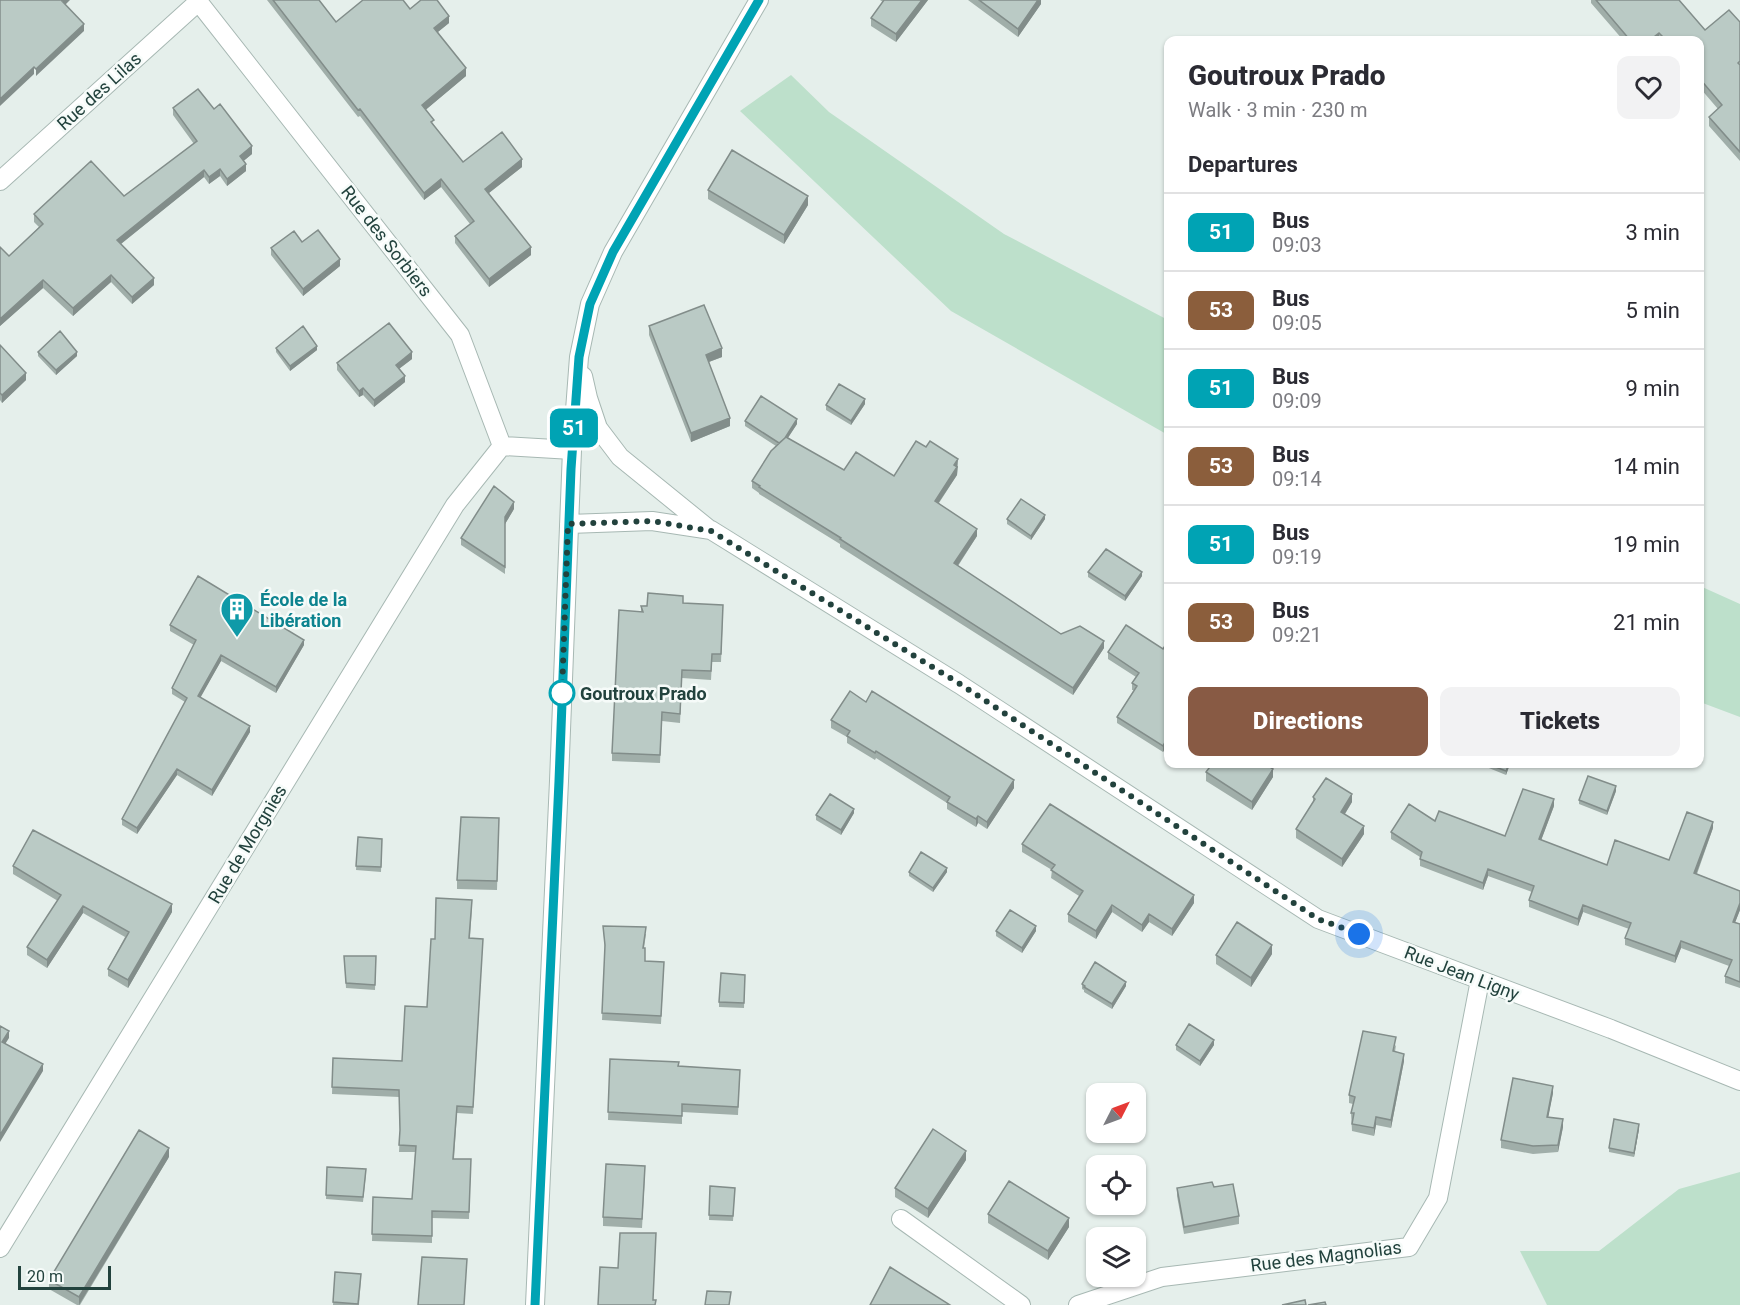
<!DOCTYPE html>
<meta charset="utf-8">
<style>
:root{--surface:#fff;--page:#f2f2f3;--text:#2b2b33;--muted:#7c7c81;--line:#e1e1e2;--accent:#885a44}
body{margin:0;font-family:Roboto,sans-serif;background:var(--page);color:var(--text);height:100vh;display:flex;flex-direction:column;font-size:22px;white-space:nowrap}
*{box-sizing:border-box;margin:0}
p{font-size:20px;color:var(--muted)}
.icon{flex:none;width:33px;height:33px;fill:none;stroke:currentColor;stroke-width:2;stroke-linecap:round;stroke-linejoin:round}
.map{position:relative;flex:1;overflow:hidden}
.drawer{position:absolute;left:1164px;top:36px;width:540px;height:732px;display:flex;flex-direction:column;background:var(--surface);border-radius:12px;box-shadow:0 2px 4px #0004}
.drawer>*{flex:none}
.badge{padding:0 12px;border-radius:9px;font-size:21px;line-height:39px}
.needle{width:39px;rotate:48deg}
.tools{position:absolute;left:1086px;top:1083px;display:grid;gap:12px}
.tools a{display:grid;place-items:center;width:60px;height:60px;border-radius:12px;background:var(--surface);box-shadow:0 2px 4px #0004;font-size:30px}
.scale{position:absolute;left:18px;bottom:15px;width:93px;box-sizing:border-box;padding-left:6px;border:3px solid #22423d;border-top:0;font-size:16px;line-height:21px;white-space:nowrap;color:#22423d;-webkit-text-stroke:4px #f6fbf9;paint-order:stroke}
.you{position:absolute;width:30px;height:30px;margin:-15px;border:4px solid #fff;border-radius:50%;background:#1a73e8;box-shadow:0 0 0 9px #1a73e833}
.map>.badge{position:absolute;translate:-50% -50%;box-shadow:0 0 0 3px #fff}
h2{padding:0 24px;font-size:22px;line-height:54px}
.round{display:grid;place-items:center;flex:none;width:63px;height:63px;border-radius:12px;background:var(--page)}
.headline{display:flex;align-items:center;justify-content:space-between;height:102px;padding:0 24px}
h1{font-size:28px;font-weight:800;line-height:45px}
.button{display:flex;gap:12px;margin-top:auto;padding:12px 24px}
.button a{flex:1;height:69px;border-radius:12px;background:var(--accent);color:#fff;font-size:24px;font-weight:800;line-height:69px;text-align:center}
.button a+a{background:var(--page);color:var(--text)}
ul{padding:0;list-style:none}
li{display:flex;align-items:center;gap:18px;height:78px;padding:0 24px;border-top:2px solid var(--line)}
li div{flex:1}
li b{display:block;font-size:22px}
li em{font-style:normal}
li .badge{min-width:66px;font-weight:700;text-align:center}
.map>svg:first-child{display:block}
.green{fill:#bde0cb}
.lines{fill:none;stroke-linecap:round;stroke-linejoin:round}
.minor-casing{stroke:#a7b8b3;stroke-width:20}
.minor{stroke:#fff;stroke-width:18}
.wall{fill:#a0aea9}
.shaded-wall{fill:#828d8a}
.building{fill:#bacac5;stroke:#828d8a;stroke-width:1.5}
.line-casing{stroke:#fff;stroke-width:14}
.line{stroke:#00a3b4;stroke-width:9}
.walk{stroke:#22423d;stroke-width:6;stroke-dasharray:0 10.8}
.stop-dot{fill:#fff;stroke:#00a3b4;stroke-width:3}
.labels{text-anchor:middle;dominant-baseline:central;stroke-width:5;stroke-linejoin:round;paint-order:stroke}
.street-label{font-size:18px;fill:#22423d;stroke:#f6fbf9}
.culture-label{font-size:18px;font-weight:bold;fill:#0d838f;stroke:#f6fbf9;text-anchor:start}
.stop-label{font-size:18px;font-weight:bold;fill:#22423d;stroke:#f6fbf9;text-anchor:start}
</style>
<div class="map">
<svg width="1740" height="1305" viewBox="0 0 1740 1305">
<rect width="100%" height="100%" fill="#e5efeb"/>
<path class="green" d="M791 75 829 112 1004 234 1168 320V435L951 311 740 111Z
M1700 586 1740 604V717L1700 702Z
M1740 1172V1305H1547L1520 1251H1599L1679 1189Z"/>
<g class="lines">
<defs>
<path id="minor" d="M197 0 460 335 502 446 572 450
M0 181 198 2
M583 376 588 398 598 428 620 457 710 530
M569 524 652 521 711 530 959 684 1318 919 1611 1029 1740 1081
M901 1219 1021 1305
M0 1248 455 505 502 446
M535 1305 559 781 572 450 579 357 590 304 613 252 759 0
M1078 1305 1162 1277 1409 1247 1438 1198 1480 980"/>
</defs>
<use href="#minor" class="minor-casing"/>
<use href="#minor" class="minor"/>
</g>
<path class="wall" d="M267 0H319L336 22 410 9 449 23 438 32 466 76 425 110 434 125 463 162 522 167 489 193 531 255 489 287 455 243V236L470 224 441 187 424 200 360 116 358 117Z
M880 0H928L896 42 871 26V18L883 2Z
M968 0H1041V4L1018 37Z
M1591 0H1679L1705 30 1740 22V161L1709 126V117L1718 109 1700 88V40H1623L1591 3Z
M173 108 214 109 252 154 243 161 246 171 227 186 220 176 209 184 204 177 121 244 154 285 132 304 111 282 73 316 43 288 0 326V247L9 256 39 227 34 222V214L124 196 194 144 173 115Z
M708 190 808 205 784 244 708 199Z
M302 242 340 266 303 296 271 255V248Z
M649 326 722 357 709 362 730 426 691 442 649 335Z
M0 345 26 380 2 403 0 400Z
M276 348 317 350 290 371 276 352Z
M38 352 77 356 56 375 38 356Z
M412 359 399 369 405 382 374 407 363 395 359 397 337 370V363Z
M865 404 851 425 826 410V405Z
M745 421 797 424 788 438 844 470 894 476 958 466 957 475 939 503 977 536 958 566 1061 634 1104 648 1073 695 840 547V544L759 494V493L752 488V481L776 446 745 426Z
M514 509 505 524V574L461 545V538Z
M1007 519H1045L1031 540 1007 524Z
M1088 572 1142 576 1125 601 1088 577Z
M683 603 723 613 721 662H712L711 680 682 678 680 723 662 721 660 763 612 761V753L641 612V606Z
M170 625 304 645 276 693 221 661 200 697 250 732 212 796 177 775 137 834 122 825V819L185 702 172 694V688L194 645 170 631Z
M1168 641V743L1163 752 1117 723V717L1134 690H1132V683L1136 677 1108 659V652L1163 649Z
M866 702 1014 788 987 829 978 823 976 827 947 809V803L876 758 875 760 847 743V737L831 728V720Z
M1479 764H1510L1506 775Z
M1206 772 1273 777 1252 810 1206 781Z
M1616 791 1607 815 1579 804V800Z
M1313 797 1352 802 1345 814 1364 834 1342 867 1296 838V829L1313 802Z
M1554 806 1541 840 1607 865 1669 860 1713 828 1697 874 1740 891V910L1735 922 1740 924V988L1725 983V976L1729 966 1681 948 1675 963 1625 945V938L1629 929 1583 912 1578 926 1529 907V900L1532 892 1488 876 1483 890 1420 866V857L1391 839V832L1435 821 1505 836Z
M854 813 841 835 816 820V815Z
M499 818 497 890 457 889V880Z
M358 837 382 839 381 872 356 870Z
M1022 844 1194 903 1172 936 1149 922 1142 932 1112 912 1096 939 1068 922V914L1079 896 1051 878 1052 870 1022 852Z
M13 866 172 912 128 988 108 976V969L125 937 83 913 47 968 27 955V947L58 901 13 874Z
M909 872H947L933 892 909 876Z
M472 907 470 938 483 939 473 1114 457 1113 454 1159H471L469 1219 432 1218V1243L372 1241 373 1197 412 1199 415 1152H399L400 1132 399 1097 332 1094 333 1058 402 1061 427 1007 435 939Z
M603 926 646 934 644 948 645 961 664 962 661 1024 602 1020 605 950Z
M996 931H1036L1022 953 996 936Z
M1272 954 1251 987 1216 964V955Z
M344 956H376L375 990 346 988Z
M745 975 744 1008 719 1007V1002Z
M1082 984 1126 986 1112 1009 1084 992V990L1082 989Z
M1176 1045H1214L1200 1066 1176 1050Z
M1396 1045 1395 1052 1404 1061 1391 1128 1376 1125 1374 1136 1352 1131 1351 1113 1353 1104 1349 1103V1095Z
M610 1059 679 1066 740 1070 738 1115 682 1112V1124L608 1120Z
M1553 1093 1548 1117 1563 1127 1558 1152 1533 1154 1501 1148V1140Z
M1639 1129 1634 1157 1609 1152V1148Z
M169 1157 80 1305H77L49 1289V1280Z
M966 1160 928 1218 895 1197V1188Z
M327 1167 366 1174 363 1202 326 1199Z
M645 1175 642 1228 603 1226V1217Z
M710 1186 735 1188 733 1221 709 1220Z
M1214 1187 1239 1216V1224L1184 1234 1177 1196V1188Z
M988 1214 1069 1227 1048 1260 988 1223Z
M335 1272 361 1279 359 1305H333Z"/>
<path class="shaded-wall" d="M63 0H70L62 8Z
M922 0H928L896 42V34Z
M1038 0H1041V4L1018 37V29Z
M449 16V23L434 35V28Z
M84 24V31L36 76V69Z
M1659 33V40H1650Z
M34 67V74L0 106V99Z
M466 68V76L422 113V105Z
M252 146V154L240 164V156Z
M522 159V167L485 196V189Z
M246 164V171L227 186V179Z
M220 169V176L209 184V177Z
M204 170V177L117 247V240Z
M441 179V187L424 200V193Z
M808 196V205L784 244V235Z
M531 247V255L489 287V279Z
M340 259V266L303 296V289Z
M111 275V282L73 316V308Z
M154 278V285L132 304V297Z
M43 280V288L0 326V319Z
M317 346V350L290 371V366Z
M722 348V357L706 363V355Z
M77 352V356L56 375V370Z
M412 352V359L396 371V365Z
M26 373V380L2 403V395Z
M405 376V382L374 407V400Z
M363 388V395L359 397V391Z
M865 399V404L851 425V421Z
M730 418V426L691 442V433Z
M797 419V424L781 448V444Z
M958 459 957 475 935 508V501L954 465Z
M514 502V509L505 524V574V517Z
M1045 515V519L1031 540V536Z
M977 529V536L954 571V563Z
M1142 572V576L1125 601V596Z
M304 640V645L276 693V687Z
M1104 641V648L1073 695V688Z
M221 655V661L198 702V696Z
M250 726V732L212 796V790Z
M1168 736V743L1163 752V746Z
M1509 764H1510L1506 775V771Z
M177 769V775L137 834V828Z
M1273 769V777L1252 810V802Z
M1014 780V788L987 829V822Z
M1616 786V791L1607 815V811Z
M1352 794V802L1341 820V812Z
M1554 799V806L1539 846V839Z
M854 809V813L841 835V830Z
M978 816V823L976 827V819Z
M1713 822V828L1694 880V873Z
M1364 826V834L1342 867V859Z
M947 868V872L933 892V888Z
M1488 869V876L1483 890V883Z
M1194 895V903L1172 936V929Z
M1740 903V910L1733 928V922Z
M172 904V912L128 988V980Z
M1112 905V912L1096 939V931Z
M1583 905V912L1578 926V919Z
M83 906V913L47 968V960Z
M1149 914V922L1142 932V925Z
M1036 926V931L1022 953V948Z
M1681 941V948L1675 963V956Z
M1272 945V954L1251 987V978Z
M1126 982V986L1112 1009V1004Z
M9 1031V1038L2 1049V1042Z
M1214 1040V1045L1200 1066V1061Z
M1404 1054V1061L1391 1128V1120Z
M43 1064V1071L0 1142V1135Z
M1553 1086V1093L1547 1124V1117Z
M1376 1117V1125L1374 1136V1128Z
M1563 1119V1127L1558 1152V1145Z
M1639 1124V1129L1634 1157V1153Z
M169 1148V1157L79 1305V1297Z
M966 1151V1160L928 1218V1209Z
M1069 1218V1227L1048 1260V1251Z"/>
<path class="building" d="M0 0H63L62 1 84 24 36 69 34 67 0 99Z
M273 0H319L336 22 363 0H403L410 9 421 0H437L449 16 434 28 466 68 422 105 434 120 431 122 463 162 502 132 522 159 485 189 531 247 489 279 455 236 474 221 441 179 424 193 360 109 358 110Z
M884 0H922L896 34 871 18Z
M979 0H1038L1018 29Z
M1596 0H1679L1705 30 1729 10 1740 22V61L1738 63 1740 65V152L1709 117 1722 105 1700 79V40H1666L1659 33 1650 40H1630Z
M198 89 214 109 220 104 252 146 240 156 246 164 227 179 220 169 209 177 204 170 117 240 154 278 132 297 111 275 73 308 43 280 0 319V247L9 256 43 224 34 214 91 161 124 196 197 141 173 108Z
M732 150 808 196 784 235 708 190Z
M318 230 340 259 303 289 271 248 294 231 302 242Z
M704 305 722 348 706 355 730 418 691 433 649 326Z
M389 323 412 352 396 365 405 376 374 400 363 388 359 391 337 363Z
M303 326 317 346 290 366 276 348Z
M60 331 77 352 56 370 38 352Z
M0 345 26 373 2 395 0 393Z
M839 384 865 399 851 421 826 405Z
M761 396 797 419 785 438 779 443 745 421Z
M786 437 844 470 856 452 894 476 916 441 926 447 930 441 958 459 954 465 957 467 935 501 977 529 954 563 1061 634 1080 626 1104 641 1073 688 840 539 841 538 759 487 760 486 752 481 771 451Z
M494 486 514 502 505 517V567L461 538Z
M1021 499 1045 515 1031 536 1007 519Z
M1106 549 1142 572 1125 596 1088 572Z
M198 576 304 640 276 687 221 655 198 696 250 726 212 790 177 769 137 828 122 819 187 698 172 688 196 640 170 625Z
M648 593 683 596V603L723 605 721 654H712L711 671 682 670 680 714 662 712 660 755 612 753 619 610 643 612 641 606H647Z
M1126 625 1163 649 1168 641V736L1163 746 1117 717 1137 686 1132 683 1139 673 1108 652Z
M850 691 866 702 872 691 1014 780 987 822 978 816 976 819 947 802 950 797 876 751 875 753 847 736 850 731 831 720Z
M1212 764H1265L1273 769 1252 802 1206 772Z
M1488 764H1509L1506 771Z
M1588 776 1616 786 1607 811 1579 800Z
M1326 778 1352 794 1341 812 1364 826 1342 859 1296 829 1315 799 1313 797Z
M1523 789 1554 799 1539 839 1607 865 1615 840 1669 860 1687 812 1713 822 1694 873 1740 891V903L1733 922 1740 924V982L1725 976 1732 960 1681 941 1675 956 1625 938 1631 923 1583 905 1578 919 1529 900 1534 886 1488 869 1483 883 1420 859 1422 852 1391 832 1409 804 1435 821 1439 811 1505 836Z
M830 794 854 809 841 830 816 815Z
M1050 804 1194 895 1172 929 1149 914 1142 925 1112 905 1096 931 1068 914 1083 891 1051 870 1055 865 1022 844Z
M461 817 499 818 497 881 457 880Z
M33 830 172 904 128 980 108 969 129 932 83 906 47 960 27 947 61 895 13 866Z
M358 837 382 839 381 867 356 866Z
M921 852 947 868 933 888 909 872Z
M436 898 472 900 469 938 483 939 473 1107 457 1106 453 1159H471L469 1212 432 1211V1236L372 1234 373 1197 412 1199 416 1146 399 1145 400 1130 399 1090 332 1087 333 1058 402 1061 405 1006 427 1007 431 939H435Z
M1010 910 1036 926 1022 948 996 931Z
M1237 922 1272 945 1251 978 1216 955Z
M603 926 646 927 643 948H645V961L664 962 661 1016 602 1013 605 945Z
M344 956H376L375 985 346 983Z
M1095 962 1126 982 1112 1004 1084 987 1085 986 1082 984Z
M721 973 745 975 744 1003 719 1002Z
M1189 1024 1214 1040 1200 1061 1176 1045Z
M0 1026 9 1031 2 1042 43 1064 0 1135Z
M1363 1031 1396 1037 1393 1051 1404 1054 1391 1120 1376 1117 1374 1128 1352 1124 1354 1113H1351L1355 1097 1349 1095Z
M610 1059 679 1062 678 1066 740 1070 738 1107 682 1104V1116L608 1112Z
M1513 1078 1553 1086 1547 1117 1563 1119 1558 1145 1533 1146 1501 1140Z
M1614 1119 1639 1124 1634 1153 1609 1148Z
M933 1129 966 1151 928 1209 895 1188Z
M139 1130 169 1148 79 1297 49 1280Z
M606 1164 645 1166 642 1219 603 1217Z
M327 1167 366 1169 363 1197 326 1195Z
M1009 1181 1069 1218 1048 1251 988 1214Z
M1212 1182 1214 1187 1233 1184 1239 1216 1184 1227 1177 1188Z
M710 1186 735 1188 733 1216 709 1215Z
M620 1233H656L653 1300H656L655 1305H598L600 1267 618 1268Z
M422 1257 467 1259 464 1305H418Z
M890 1267 950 1305H870Z
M335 1272 361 1274 358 1304 333 1302Z
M707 1291 731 1292 729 1305H705Z
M1305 1300 1306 1305H1282Z
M1325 1302 1326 1305H1308Z"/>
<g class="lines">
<defs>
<path id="line" d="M535 1305 559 781 571 469 579 357 590 304 613 252 759 0"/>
</defs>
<use href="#line" class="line-casing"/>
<use href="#line" class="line"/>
<path class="walk" d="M562 693 568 524 652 521 711 531 960 684 1318 919 1359 934"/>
</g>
<defs>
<symbol id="building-pin" viewBox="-11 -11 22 30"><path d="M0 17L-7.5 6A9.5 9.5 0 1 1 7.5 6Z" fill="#0f9aa8" stroke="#f6fbf9"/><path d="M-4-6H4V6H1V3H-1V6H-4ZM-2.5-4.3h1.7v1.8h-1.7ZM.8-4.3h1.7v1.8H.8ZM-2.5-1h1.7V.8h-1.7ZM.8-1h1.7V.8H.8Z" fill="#fff"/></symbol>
</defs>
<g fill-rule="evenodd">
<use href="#building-pin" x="218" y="590" width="38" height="52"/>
</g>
<circle class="stop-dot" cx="562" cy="693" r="12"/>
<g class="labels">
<g class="street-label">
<text transform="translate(99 91) rotate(-42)">Rue des Lilas</text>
<text transform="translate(387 241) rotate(52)">Rue des Sorbiers</text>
<text transform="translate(247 844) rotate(-59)">Rue de Morgnies</text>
<text transform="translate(1462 973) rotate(21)">Rue Jean Ligny</text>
<text transform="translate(1326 1256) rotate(-7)">Rue des Magnolias</text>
</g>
<g class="culture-label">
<text x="260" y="599">École de la<tspan x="260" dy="21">Libération</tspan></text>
</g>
<g class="stop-label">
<text x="580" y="693">Goutroux Prado</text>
</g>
</g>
</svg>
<div class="tools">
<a><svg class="needle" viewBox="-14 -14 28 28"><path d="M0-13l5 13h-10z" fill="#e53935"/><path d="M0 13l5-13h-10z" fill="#7c7c81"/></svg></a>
<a><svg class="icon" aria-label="locate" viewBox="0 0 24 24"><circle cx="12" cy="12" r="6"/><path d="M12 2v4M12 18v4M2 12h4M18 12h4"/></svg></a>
<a><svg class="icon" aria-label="layers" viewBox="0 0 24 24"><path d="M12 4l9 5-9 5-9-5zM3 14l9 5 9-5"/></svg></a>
</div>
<div class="scale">20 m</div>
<div class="you" style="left:1359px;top:934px"></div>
<b class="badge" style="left:574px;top:428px;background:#00a3b4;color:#fff">51</b>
<section class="drawer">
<div class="headline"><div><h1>Goutroux Prado</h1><p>Walk · 3 min · 230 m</p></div><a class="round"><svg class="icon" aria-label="heart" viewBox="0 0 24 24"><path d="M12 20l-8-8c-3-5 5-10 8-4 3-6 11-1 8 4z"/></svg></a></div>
<h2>Departures</h2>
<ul>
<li><span class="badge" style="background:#00a3b4;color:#fff">51</span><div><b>Bus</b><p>09:03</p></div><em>3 min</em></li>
<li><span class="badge" style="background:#8b5e3c;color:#fff">53</span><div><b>Bus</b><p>09:05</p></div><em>5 min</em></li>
<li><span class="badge" style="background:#00a3b4;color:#fff">51</span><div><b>Bus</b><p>09:09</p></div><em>9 min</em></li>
<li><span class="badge" style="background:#8b5e3c;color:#fff">53</span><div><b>Bus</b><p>09:14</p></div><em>14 min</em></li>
<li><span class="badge" style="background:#00a3b4;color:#fff">51</span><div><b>Bus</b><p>09:19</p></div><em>19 min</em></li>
<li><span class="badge" style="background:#8b5e3c;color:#fff">53</span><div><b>Bus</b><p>09:21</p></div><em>21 min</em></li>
</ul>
<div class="button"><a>Directions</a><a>Tickets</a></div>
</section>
</div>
